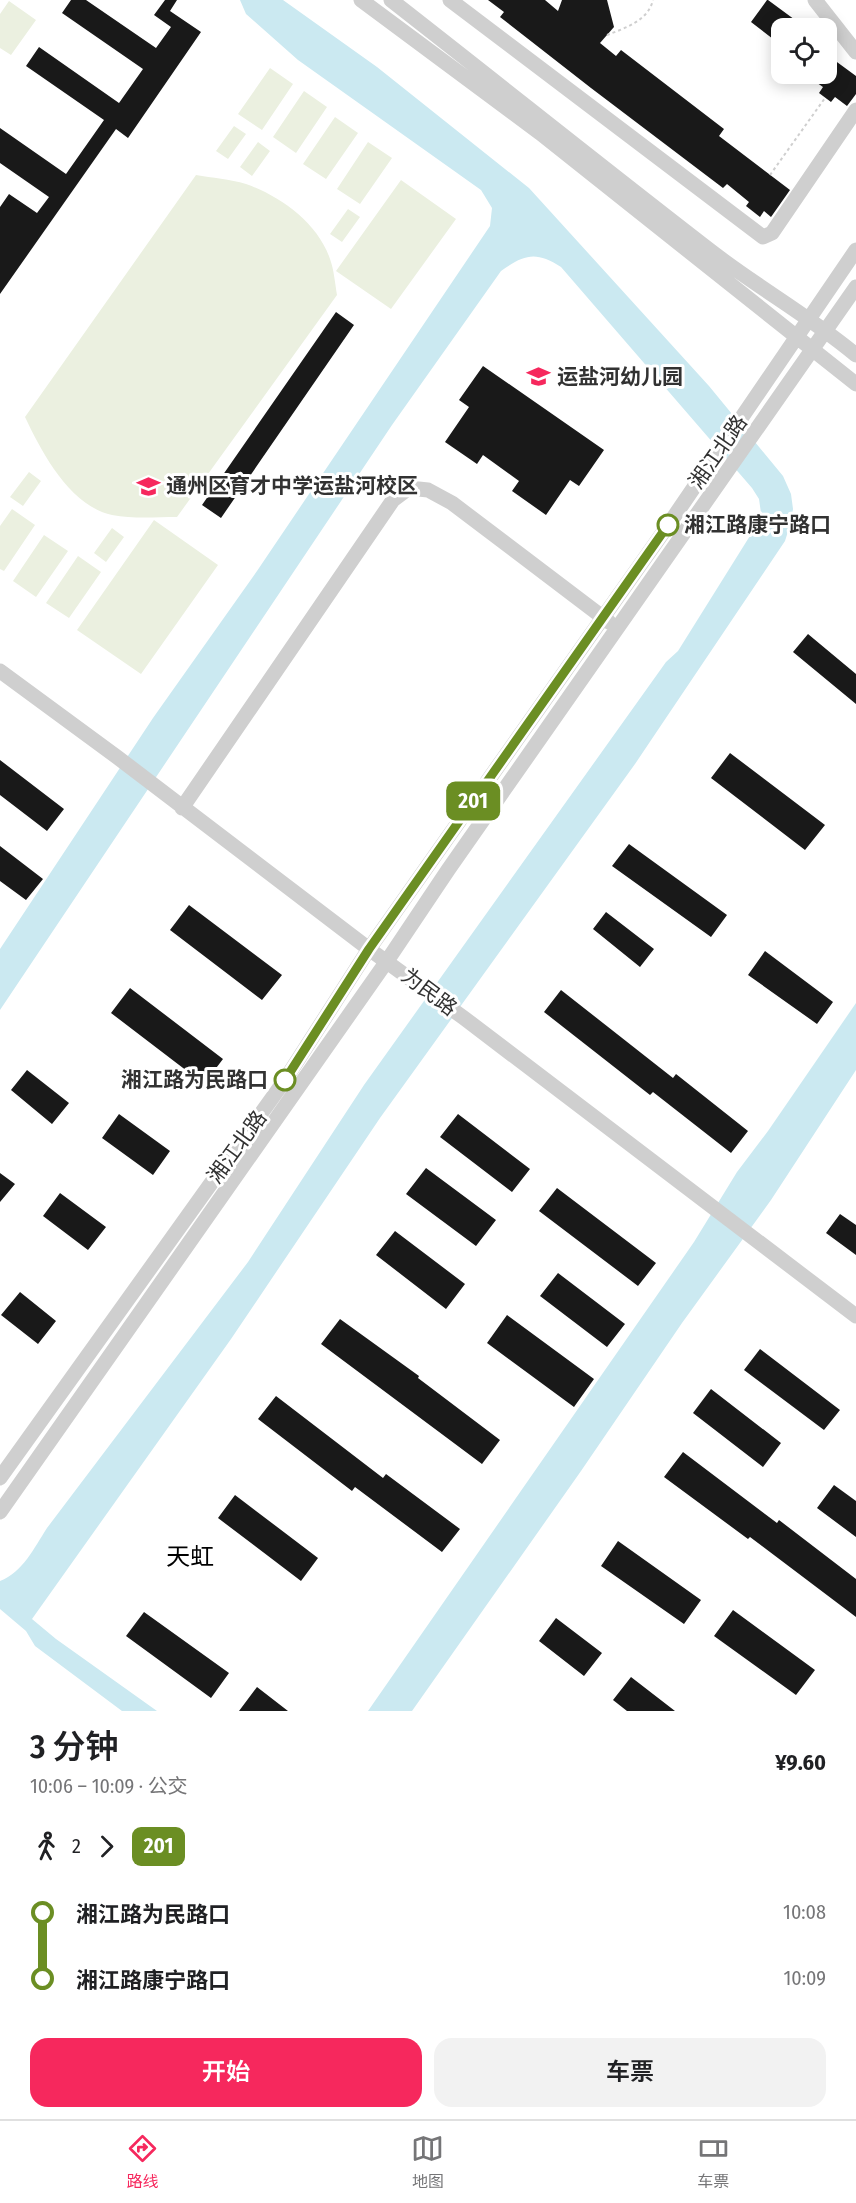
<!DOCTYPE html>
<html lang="zh">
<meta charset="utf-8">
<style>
:root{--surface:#fff;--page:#f2f2f2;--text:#202124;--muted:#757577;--line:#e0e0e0;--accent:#f6285d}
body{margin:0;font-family:"Fira Sans Condensed","Noto Sans SC",sans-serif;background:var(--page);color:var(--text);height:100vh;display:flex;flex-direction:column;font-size:22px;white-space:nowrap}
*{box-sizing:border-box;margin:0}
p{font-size:20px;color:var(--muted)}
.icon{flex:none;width:33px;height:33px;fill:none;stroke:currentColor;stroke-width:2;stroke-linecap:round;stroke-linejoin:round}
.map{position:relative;height:1711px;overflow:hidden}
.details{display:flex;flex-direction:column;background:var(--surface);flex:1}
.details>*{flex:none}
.badge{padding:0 12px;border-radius:9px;font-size:21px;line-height:39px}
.tools{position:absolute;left:771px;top:18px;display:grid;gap:12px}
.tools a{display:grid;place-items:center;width:66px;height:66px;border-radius:12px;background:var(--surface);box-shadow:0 3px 15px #0003;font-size:30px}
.map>.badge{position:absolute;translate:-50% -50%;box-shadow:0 0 0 3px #fff}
.legs{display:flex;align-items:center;gap:9px;height:66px;padding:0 30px;font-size:20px}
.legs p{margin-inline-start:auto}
.overview{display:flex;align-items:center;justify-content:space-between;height:102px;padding:0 30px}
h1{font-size:33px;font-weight:600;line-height:45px}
.cta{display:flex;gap:12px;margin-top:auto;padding:12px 30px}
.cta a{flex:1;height:69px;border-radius:18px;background:var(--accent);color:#fff;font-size:24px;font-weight:600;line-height:69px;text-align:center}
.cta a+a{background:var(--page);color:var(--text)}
ul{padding:0 30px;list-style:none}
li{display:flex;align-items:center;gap:21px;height:66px;font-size:22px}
li i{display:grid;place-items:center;width:9px;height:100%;margin:0 8px;background:currentColor}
li i::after{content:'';width:15px;height:15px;margin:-8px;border:4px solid;border-radius:50%;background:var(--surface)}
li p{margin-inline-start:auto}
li:first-child i{background:linear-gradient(#0000 50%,currentColor 0)}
li:last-child i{background:linear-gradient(currentColor 50%,#0000 0)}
.dock{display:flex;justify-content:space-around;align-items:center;height:84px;border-top:2px solid var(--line);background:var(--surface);font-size:16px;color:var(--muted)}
.dock a{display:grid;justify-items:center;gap:3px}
.dock .active{color:var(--accent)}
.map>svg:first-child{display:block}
.green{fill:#ebf0e0}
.water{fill:#cbe9f1}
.building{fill:#191919}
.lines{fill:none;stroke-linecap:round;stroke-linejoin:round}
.path{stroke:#cfcfcf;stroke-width:2;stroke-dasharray:3 3;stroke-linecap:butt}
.minor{stroke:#cfcfcf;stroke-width:15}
.line-1-casing{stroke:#fff;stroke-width:14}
.line-1{stroke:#6b8e23;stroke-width:9}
.stop-1-dot{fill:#fff;stroke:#6b8e23;stroke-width:3}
.labels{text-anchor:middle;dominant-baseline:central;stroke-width:6;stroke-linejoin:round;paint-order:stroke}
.poi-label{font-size:21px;font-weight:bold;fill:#323232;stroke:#fff;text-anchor:start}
.street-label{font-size:21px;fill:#323232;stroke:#fff}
.stop-label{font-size:21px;font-weight:bold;fill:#323232;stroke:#fff;text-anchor:start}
.quarter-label{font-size:24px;fill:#000;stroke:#fff}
</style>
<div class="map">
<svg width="856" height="1711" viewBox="0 0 856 1711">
<rect width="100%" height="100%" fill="#fff"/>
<path class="green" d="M9 1 36 20 11 55 0 48V14Z
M270 68 293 84 262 130 238 114Z
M304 91 327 107 296 153 273 137Z
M335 117 358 133 326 179 303 164Z
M234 126 246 134 228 159 216 151Z
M258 142 270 151 252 176 240 167Z
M368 142 392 158 360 204 337 189Z
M196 175C212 178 230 179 246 184 280 196 318 223 330 259 334 270 335 283 337 295L177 517C156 517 133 519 112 515 70 506 42 453 25 417Z
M401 180 456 219 391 309 336 271Z
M348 209 360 217 342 242 330 234Z
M29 472 41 481 23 506 10 497Z
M12 509 35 525 4 571 0 569V526Z
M154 520 218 565 141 674 77 630Z
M112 528 124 537 106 562 94 553Z
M44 535 68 551 36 597 13 581Z
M78 556 101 572 69 618 46 603Z"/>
<path class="water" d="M240 0H283L377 67 529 188 709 386 783 476 791 494 793 509 791 522 785 541 635 764 380 1118 231 1339 32 1619 56 1639 157 1711H122L35 1646 26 1631 0 1609V1581C23 1572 34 1548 47 1528L248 1262 364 1085 666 662 678 651 758 523 761 513 759 499 752 488 561 267C536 251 525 254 501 271L392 425 0 1010V949L153 718 257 571 490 226 492 208 481 190 298 60 246 14Z
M856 1003V1070L771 1200 682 1323 581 1471 412 1711H368L694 1242 737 1172 768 1131Z"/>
<path class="building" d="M71 0H86L156 48 171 27 154 15 165 0H177L170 11 201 32 128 138 116 129 0 294V207L9 194 37 213 49 197 0 163V128L66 174 104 120 26 66 39 47 119 103 143 69 62 13Z
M488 0H545L558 11 562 0H607L614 27 600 43 616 56 621 50 724 129 719 136 790 190 771 217 764 211 760 217 746 206 749 202 727 184 723 188 591 88 500 17 504 12Z
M767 0H768L806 28H782V46L751 22Z
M826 54 856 76V94L847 106 835 97 831 102 819 93 823 87 804 74H826Z
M336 312 354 325 221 518 202 505Z
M483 366 604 450 579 486 570 480 546 515 512 491 519 481 483 455 477 464 445 442 469 407 459 400Z
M808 634 856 674V704L793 652Z
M730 753 825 825 805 850 711 778Z
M0 760 64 809 47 831 0 795Z
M629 844 727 915 711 937 612 866Z
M0 846 43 879 26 900 0 881Z
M189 905 282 975 262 1000 170 930Z
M606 912 654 949 640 967 593 929Z
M765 951 833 1002 817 1024 748 975Z
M130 988 223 1059 204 1084 111 1013Z
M561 990 673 1078 676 1074 748 1131 731 1153 653 1092 650 1095 544 1012Z
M27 1070 69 1103 52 1124 11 1090Z
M119 1114 170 1151 153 1175 102 1138Z
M458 1114 530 1169 512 1192 440 1137Z
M426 1168 496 1220 476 1246 406 1194Z
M0 1173 15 1184 0 1202Z
M557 1188 656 1263 638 1286 539 1211Z
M60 1193 106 1227 88 1250 43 1216Z
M840 1214 856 1225V1255L826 1233Z
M395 1231 465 1284 446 1309 376 1255Z
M558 1273 625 1324 607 1347 540 1296Z
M20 1292 56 1321 38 1344 1 1315Z
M507 1315 594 1379 574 1407 487 1343Z
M340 1319 419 1376 418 1378 500 1440 482 1464 321 1344Z
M760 1349 840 1410 824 1430 744 1370Z
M711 1389 781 1443 763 1467 693 1413Z
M276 1396 383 1478 386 1474 460 1529 442 1552 355 1487 352 1491 258 1419Z
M683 1452 777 1523 779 1520 856 1579V1617L750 1537 748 1539 664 1477Z
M834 1485 856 1501V1537L817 1508Z
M235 1495 318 1558 301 1581 218 1518Z
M618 1541 701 1600 684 1624 601 1566Z
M733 1610 815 1670 796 1695 714 1636Z
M144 1612 229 1673 211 1698 126 1636Z
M556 1618 602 1653 584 1676 539 1641Z
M631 1677 675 1711H627L613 1700Z
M257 1687 288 1711H239Z"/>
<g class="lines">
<path class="path" d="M607 35C625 28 648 21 653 0
M770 175 825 98"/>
<path class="minor" d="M361 0 540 133 856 384
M391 0C500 85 607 171 716 255 762 290 812 318 856 355
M450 0 763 237 772 233 856 110
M815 0 856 52
M0 671 117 757 369 949 464 1018 856 1316
M182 808 393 500 409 488 428 490 452 503 609 622
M0 1478 285 1080 369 949 669 524 856 250
M0 1512 387 961 448 870 856 287"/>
</g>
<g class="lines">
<defs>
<path id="line-1" d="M285 1080 369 949 668 525"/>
</defs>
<use href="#line-1" class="line-1-casing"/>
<use href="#line-1" class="line-1"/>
</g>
<defs>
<symbol id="school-bare" viewBox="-9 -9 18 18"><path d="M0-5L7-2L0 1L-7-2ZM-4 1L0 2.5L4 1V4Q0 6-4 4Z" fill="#f6285d" stroke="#fff" stroke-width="2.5" paint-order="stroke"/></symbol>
</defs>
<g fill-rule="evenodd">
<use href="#school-bare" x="522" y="360" width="33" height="33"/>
<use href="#school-bare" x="132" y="470" width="33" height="33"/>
</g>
<g class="stop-1-dot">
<circle cx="668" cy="525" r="10"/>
<circle cx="285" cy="1080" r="10"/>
</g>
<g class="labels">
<g class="poi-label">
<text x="557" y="377">运盐河幼儿园</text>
<text x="166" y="486">通州区育才中学运盐河校区</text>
</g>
<g class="street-label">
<text transform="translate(718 452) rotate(-55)">湘江北路</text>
<text transform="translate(429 992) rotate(37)">为民路</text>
<text transform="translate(237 1147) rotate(-54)">湘江北路</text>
</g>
<g class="stop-label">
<text x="684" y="525">湘江路康宁路口</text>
<text x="268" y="1080" text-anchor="end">湘江路为民路口</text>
</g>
<g class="quarter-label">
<text x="190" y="1557">天虹</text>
</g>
</g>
</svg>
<div class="tools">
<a><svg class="icon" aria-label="locate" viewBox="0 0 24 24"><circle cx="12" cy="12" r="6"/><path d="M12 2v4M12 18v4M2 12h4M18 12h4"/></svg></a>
</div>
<b class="badge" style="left:473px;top:801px;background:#6b8e23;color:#fff">201</b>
</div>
<section class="details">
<div class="overview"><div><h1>3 分钟</h1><p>10:06 – 10:09 · 公交</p></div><b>¥9.60</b></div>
<div class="legs"><svg class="icon" aria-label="walk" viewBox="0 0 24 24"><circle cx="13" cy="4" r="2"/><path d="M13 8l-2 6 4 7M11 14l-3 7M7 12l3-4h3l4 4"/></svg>2<svg class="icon" aria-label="forward" viewBox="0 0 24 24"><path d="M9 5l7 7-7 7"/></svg><b class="badge" style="background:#6b8e23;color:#fff">201</b></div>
<ul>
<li><i style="color:#6b8e23"></i><b>湘江路为民路口</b><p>10:08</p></li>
<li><i style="color:#6b8e23"></i><b>湘江路康宁路口</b><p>10:09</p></li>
</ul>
<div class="cta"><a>开始</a><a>车票</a></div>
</section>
<nav class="dock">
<a class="active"><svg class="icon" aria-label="directions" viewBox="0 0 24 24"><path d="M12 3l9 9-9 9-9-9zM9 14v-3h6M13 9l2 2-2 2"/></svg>路线</a>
<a><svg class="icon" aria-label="map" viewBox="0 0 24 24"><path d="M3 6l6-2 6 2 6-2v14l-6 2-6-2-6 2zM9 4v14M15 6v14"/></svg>地图</a>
<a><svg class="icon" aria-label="tickets" viewBox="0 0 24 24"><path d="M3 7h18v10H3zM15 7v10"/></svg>车票</a>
</nav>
